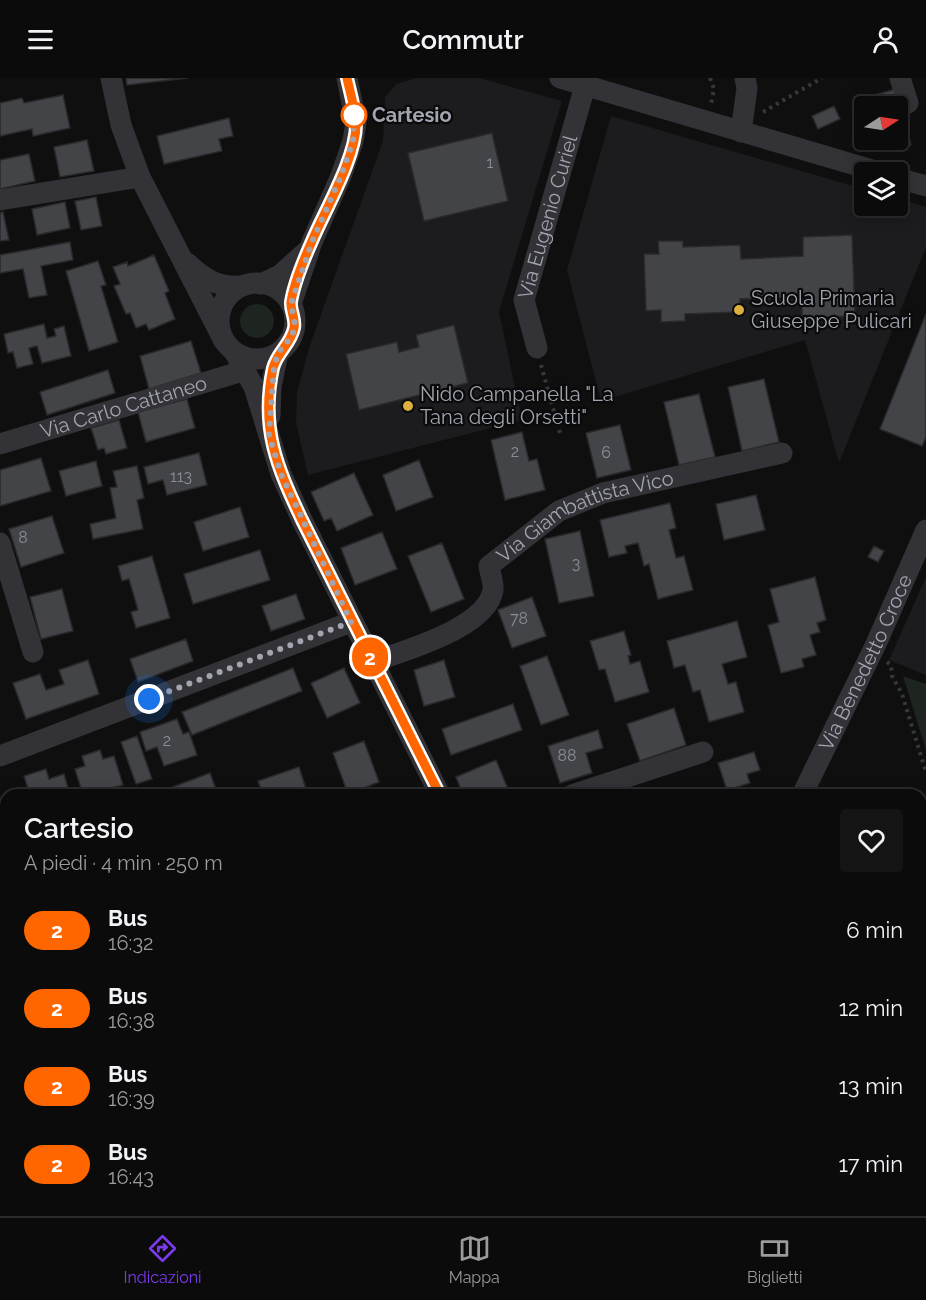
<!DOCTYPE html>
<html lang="it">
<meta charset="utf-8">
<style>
:root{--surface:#0b0b0c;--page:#141415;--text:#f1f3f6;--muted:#9a9b9d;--line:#2b2b2d;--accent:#7c3aed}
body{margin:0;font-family:Raleway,sans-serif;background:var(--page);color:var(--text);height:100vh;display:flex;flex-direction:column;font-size:22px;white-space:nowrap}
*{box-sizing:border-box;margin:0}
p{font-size:20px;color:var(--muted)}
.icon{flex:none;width:33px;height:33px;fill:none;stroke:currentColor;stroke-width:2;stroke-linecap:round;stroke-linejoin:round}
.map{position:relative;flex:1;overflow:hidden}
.drawer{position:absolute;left:0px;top:711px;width:927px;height:428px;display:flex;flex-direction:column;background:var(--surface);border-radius:18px 18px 0 0;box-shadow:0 3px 15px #0003,0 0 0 2px var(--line)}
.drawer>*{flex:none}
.badge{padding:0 12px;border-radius:20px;font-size:21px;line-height:39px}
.needle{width:39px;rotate:78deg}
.fabs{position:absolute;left:854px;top:18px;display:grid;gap:12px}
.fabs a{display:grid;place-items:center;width:54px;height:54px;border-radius:6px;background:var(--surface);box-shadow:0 3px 15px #0003,0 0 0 2px var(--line);font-size:30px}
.you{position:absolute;width:30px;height:30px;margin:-15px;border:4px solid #fff;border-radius:50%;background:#1a73e8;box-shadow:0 0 0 9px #1a73e833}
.map>.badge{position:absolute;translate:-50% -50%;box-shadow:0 0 0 3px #fff}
.round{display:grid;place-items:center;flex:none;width:63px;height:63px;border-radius:6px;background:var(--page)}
.headline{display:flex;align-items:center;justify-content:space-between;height:102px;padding:0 24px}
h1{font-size:28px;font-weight:600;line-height:45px}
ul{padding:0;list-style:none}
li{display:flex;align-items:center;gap:18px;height:78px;padding:0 24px}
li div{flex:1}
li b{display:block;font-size:22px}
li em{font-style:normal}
li .badge{min-width:66px;font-weight:700;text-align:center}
header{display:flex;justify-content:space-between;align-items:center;height:78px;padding:0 24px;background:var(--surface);font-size:27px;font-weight:600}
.tab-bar{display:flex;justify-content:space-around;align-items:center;height:84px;border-top:2px solid var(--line);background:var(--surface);font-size:16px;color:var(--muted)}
.tab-bar a{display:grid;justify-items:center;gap:3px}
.tab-bar .active{color:var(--accent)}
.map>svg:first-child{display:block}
.built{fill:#1c1b1d}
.green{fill:#1e241f}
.building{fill:#434448;stroke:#2a292c;stroke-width:1.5}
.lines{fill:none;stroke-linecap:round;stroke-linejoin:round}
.path{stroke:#37383c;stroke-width:4;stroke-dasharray:3 4.5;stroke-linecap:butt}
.minor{stroke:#333337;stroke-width:21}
.line-casing{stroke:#fff;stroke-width:14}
.line{stroke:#f60;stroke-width:9}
.walk{stroke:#a2a5b0;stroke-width:6;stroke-dasharray:0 10.8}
.stop-dot{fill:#fff;stroke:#f60;stroke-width:3}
.poi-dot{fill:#dcb03c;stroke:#0a0a0b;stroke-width:2}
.labels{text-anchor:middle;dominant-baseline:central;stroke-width:4.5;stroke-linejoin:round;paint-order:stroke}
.number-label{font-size:16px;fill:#8a8d96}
.stop-label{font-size:20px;font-weight:bold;fill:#a2a5b0;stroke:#0a0a0b;text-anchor:start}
.street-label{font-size:20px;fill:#a2a5b0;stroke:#0a0a0b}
.poi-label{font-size:20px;fill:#a2a5b0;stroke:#0a0a0b;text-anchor:start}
</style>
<header><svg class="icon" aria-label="menu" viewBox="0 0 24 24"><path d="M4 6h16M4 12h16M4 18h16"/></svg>Commutr<svg class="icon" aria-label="person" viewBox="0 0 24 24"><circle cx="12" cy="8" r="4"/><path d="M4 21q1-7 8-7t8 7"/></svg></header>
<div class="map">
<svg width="926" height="1138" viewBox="0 0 926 1138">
<rect width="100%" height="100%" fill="#0f0f10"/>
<path class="built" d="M417 0H479L562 23 499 234 522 342 308 397 296 345 297 314 310 267 383 63 385 19 396 6Z
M611 38 864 111V128H897V120L926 129V169L839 385 805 262 601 323 567 192Z
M926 499V597L889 582Z"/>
<path class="green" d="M240 243a17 17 0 1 1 34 0a17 17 0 1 1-34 0Z
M903 598 926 606V672Z"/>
<path class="building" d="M126 0H188L127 7Z
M896 11 911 67 891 72 888 62H897V28H864V35L860 21Z
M63 17 70 50 33 58 32 51 0 58V25L22 20 24 25Z
M834 28 840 41 818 51 812 38Z
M229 40 233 58 219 61 222 73 164 86 157 58Z
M492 55 508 123 424 143 408 75Z
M87 62 94 93 60 99 54 69Z
M29 76 35 103 0 111V82Z
M96 119 102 148 81 152 75 123Z
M65 124 70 150 37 157 32 131Z
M3 134 9 162 0 163V135Z
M852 157 855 238 802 240V219L740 221V234L685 236V243L661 244V232L646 233 644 176H659L658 163H683V169L740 167 741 181 803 178V159Z
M70 164 73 182 41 188 47 217 29 220 23 191 0 195V177Z
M154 177 169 213 165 215 175 241 149 252 146 246 136 250 130 235 126 236 114 208 120 206 113 189 127 184 128 188Z
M98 183 106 207 101 208 118 264 89 273 66 193Z
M926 236V359L922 368 880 351Z
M44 246 47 260 56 258 54 251 64 248 71 278 42 285 37 268 29 270 33 286 17 290 13 274 8 275 4 256Z
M454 247 468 305 359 332 346 276 397 264 399 274 419 269 416 257Z
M191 263 201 295 149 311 140 278Z
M108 292 115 315 47 337 40 314Z
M764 301 779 364 742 373 728 309Z
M699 316 715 379 679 387 664 324Z
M187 321 195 350 146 364 138 334Z
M119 342 127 370 106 376 104 370 98 372 91 350Z
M620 347 631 392 597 400 586 355Z
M522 354 529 383 537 381 545 412 505 422 491 362Z
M199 375 207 407 167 417 163 402 148 406 144 389Z
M41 380 51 413 0 428V392Z
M419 382 433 419 396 433 383 397Z
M96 383 102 408 66 418 59 393Z
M137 388 144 420 137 422 143 451 93 461 90 446 116 440 110 410 117 409 113 393Z
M354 395 373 437 337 453 331 440 324 443 311 414Z
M756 417 765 452 724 462 716 426Z
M670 425 676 450 669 452 676 480 684 478 693 512 658 521 649 486 644 488 638 465 625 468 627 475 609 479 600 442Z
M240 429 249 459 203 473 194 444Z
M52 438 64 475 21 489 9 451Z
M580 453 594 518 559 525 545 461Z
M382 454 397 491 355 507 341 470Z
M442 465 464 521 431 534 408 478Z
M874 468 884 473 878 484 868 479Z
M260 472 270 502 193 526 184 496Z
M152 478 170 540 136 550 131 534 138 532 129 501 122 503 118 488Z
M815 499 826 542 817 545 820 554 810 557 816 577 802 581 804 589 781 595 768 547 779 544 770 511Z
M62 511 73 553 41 561 30 519Z
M296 516 305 541 271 553 262 528Z
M532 519 546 558 512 570 498 532Z
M737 543 747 579 722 586 728 606 736 604 744 634 709 644 700 612 693 614 685 587 674 590 667 563Z
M624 553 631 577 628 578 630 586 640 583 649 614 615 624 605 591 599 592 590 563Z
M186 561 193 583 138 604 130 581Z
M547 578 569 637 541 647 520 588Z
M88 582 99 616 26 641 13 605 40 596 46 612 64 606 59 592Z
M444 582 455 619 424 628 414 592Z
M293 590 302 613 192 657 182 634Z
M344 590 360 625 327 640 311 605Z
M513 626 522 652 451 677 442 651Z
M674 630 686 667 640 683 627 646Z
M177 641 183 656 189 654 197 677 164 688 157 669 146 673 140 654Z
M598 652 603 670 586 675 592 695 560 705 548 668Z
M137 658 152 701 136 706 121 664Z
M364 663 379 704 348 716 333 675Z
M100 672 103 681 114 678 123 707 83 717 75 691 85 688 82 678Z
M754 674 760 692 747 696 750 705 727 712 718 685Z
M496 682 510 716 463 717 456 699Z
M299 689 308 717H263L258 703Z
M46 691 49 701 64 696 70 717H30L24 698Z
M210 695 216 711 201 717H163L162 713Z
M5 791 6 828 0 830V793Z
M926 914V1009L921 1011V915Z
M6 1005V1041L0 1043V1006Z
M6 1095V1132H36L38 1138H0V1097Z
M185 1132H218L220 1138H181L180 1134Z
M430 1132H505L506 1138 438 1137Z
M592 1132H635L637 1138H594Z
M771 1132H796L797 1137 773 1138Z
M851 1132H879L880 1138H852Z"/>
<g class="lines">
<path class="path" d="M710 0 714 11 711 26
M763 34 822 0
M541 287 560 355
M887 584 891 587 892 598 902 616 926 694
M316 1138 324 1132"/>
<g class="minor">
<path d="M111 0 121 47 140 99 224 263"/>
<path d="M560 0 879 94"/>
<path d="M900 0 908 25"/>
<path d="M741 54 747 10 745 0"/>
<path d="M897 100 926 108"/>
<path d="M0 122 140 99"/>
<path d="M187 185C204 201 218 210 243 208"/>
<circle cx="257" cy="243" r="38"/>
<path d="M261 206 280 197 308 172"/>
<path d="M291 226 312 164 341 98 353 63 356 45 347 0"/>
<path id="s1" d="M537 270 524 222 585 8"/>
<path d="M235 275 254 309 281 396 302 442 440 717"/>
<path d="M270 338 271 309 278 275"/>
<path id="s2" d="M0 366 246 292"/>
<path d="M0 465 33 574"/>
<path id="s3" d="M373 584C405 572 487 550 493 512 494 505 490 495 489 488L559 433 603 415 782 375"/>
<path d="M0 678 351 544"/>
<path d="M572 717 703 674"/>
<path id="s4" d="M802 717 876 566 926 452"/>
<path d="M0 869 6 867"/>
<path d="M921 1029 926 1028"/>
<path d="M0 1071 6 1069"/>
<path d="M346 1132 348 1138"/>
<path d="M672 1132 674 1138"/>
</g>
</g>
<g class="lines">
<defs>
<path id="line" d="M347 0C350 14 355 30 356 45 357 78 325 132 312 163 304 181 294 205 291 224 290 232 296 241 294 250 291 266 277 274 273 290 260 350 277 389 302 442L440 717"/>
</defs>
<use href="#line" class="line-casing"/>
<use href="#line" class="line"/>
<path class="walk" d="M149 621 351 544 281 396 269 357 274 289 278 275 292 258 295 247 291 226 312 164 341 98 353 63 354 37"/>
</g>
<circle class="stop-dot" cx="354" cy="37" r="12"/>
<g class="poi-dot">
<circle cx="739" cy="232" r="6"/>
<circle cx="408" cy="328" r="6"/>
</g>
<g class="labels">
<g class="number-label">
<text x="490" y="84">1</text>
<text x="515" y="373">2</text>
<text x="606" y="374">6</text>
<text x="181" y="398">113</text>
<text x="23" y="459">8</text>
<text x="576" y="485">3</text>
<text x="519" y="540">78</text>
<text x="167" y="662">2</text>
<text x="567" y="677">88</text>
</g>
<g class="stop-label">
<text x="372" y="37">Cartesio</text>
</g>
<g class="street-label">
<text stroke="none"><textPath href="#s1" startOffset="136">Via Eugenio Curiel</textPath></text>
<text stroke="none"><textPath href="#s2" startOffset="129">Via Carlo Cattaneo</textPath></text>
<text stroke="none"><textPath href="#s3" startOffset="280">Via Giambattista Vico</textPath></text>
<text stroke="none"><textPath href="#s4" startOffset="147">Via Benedetto Croce</textPath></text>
</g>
<g class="poi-label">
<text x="751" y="220">Scuola Primaria<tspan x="751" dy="23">Giuseppe Pulicari</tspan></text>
<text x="420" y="316">Nido Campanella "La<tspan x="420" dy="23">Tana degli Orsetti"</tspan></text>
</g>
</g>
</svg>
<div class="fabs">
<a><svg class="needle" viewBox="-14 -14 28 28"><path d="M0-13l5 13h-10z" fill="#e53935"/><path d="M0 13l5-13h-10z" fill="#9a9b9d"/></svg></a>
<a><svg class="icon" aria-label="layers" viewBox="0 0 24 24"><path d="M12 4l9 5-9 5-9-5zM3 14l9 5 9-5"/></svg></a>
</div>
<div class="you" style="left:149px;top:621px"></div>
<b class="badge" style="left:370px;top:579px;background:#f60;color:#fff">2</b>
<section class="drawer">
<div class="headline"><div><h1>Cartesio</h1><p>A piedi · 4 min · 250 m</p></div><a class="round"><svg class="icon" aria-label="heart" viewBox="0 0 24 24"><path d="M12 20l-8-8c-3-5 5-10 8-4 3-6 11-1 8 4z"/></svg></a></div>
<ul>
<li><span class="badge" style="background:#f60;color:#fff">2</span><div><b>Bus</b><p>16:32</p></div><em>6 min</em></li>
<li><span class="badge" style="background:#f60;color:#fff">2</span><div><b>Bus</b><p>16:38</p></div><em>12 min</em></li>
<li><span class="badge" style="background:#f60;color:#fff">2</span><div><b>Bus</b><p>16:39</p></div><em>13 min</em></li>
<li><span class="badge" style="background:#f60;color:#fff">2</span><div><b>Bus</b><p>16:43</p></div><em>17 min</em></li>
</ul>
</section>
</div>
<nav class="tab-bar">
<a class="active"><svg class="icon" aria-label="directions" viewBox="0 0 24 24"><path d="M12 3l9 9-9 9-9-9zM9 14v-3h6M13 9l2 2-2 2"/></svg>Indicazioni</a>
<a><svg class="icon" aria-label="map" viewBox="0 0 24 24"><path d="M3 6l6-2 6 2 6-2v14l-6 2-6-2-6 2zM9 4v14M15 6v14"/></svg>Mappa</a>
<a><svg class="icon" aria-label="tickets" viewBox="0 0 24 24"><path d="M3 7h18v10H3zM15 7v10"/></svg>Biglietti</a>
</nav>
